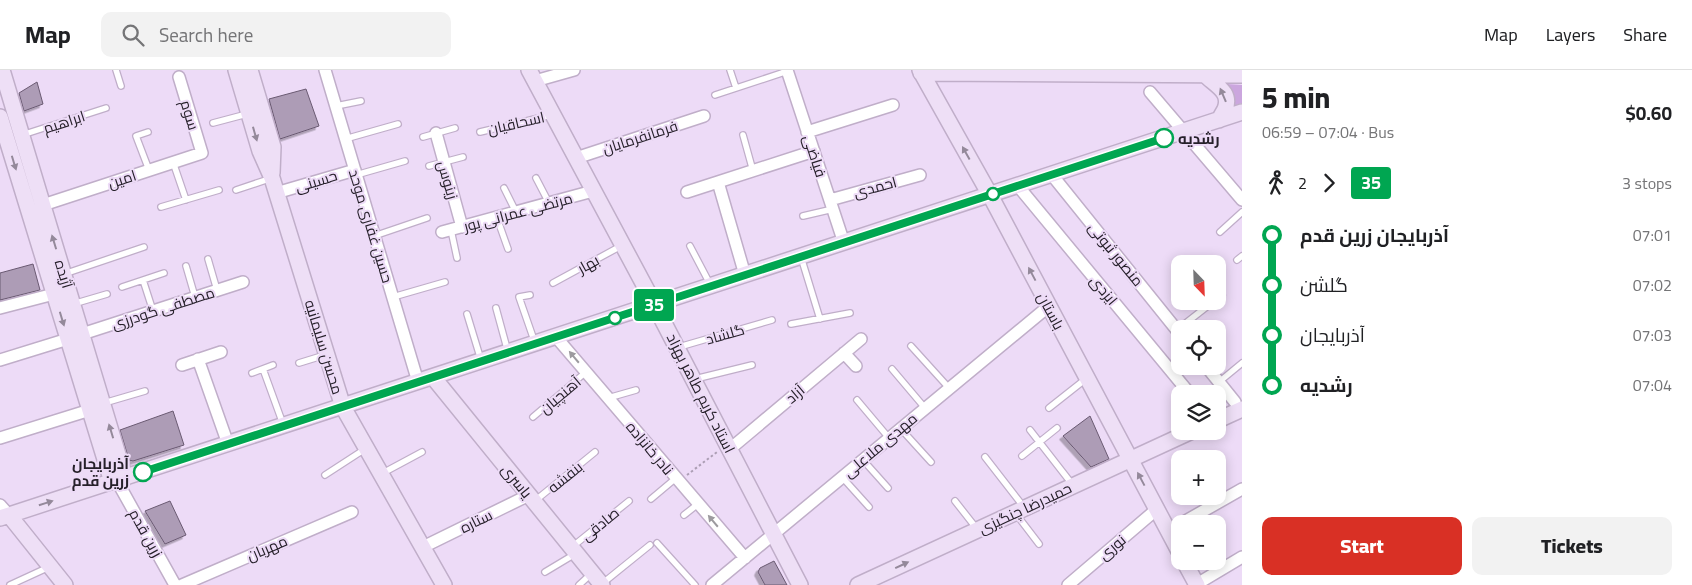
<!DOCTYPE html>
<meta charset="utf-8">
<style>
:root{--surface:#fff;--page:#f2f2f2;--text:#202124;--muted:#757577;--line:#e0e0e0;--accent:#d93025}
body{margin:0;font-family:Georgia,Cairo,serif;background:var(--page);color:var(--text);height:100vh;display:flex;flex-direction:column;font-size:19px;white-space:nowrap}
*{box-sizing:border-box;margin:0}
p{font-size:16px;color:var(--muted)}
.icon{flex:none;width:28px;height:28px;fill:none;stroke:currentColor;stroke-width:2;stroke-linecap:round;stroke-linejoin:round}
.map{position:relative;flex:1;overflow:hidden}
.panel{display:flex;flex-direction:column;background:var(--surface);width:450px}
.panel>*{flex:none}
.badge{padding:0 10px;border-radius:4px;font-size:18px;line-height:32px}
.needle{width:32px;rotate:157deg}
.tools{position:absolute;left:1171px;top:185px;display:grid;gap:10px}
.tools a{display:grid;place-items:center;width:55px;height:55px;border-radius:10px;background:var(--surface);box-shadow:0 2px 12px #0003;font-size:25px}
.map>.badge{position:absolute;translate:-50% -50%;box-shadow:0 0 0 2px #fff}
.legs{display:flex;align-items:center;gap:8px;height:55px;padding:0 20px;font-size:16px}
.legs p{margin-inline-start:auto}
.headline{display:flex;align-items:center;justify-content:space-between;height:85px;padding:0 20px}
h1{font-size:28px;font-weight:800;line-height:38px}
.button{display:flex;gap:10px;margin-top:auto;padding:10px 20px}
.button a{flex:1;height:58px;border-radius:10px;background:var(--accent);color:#fff;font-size:20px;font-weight:800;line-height:58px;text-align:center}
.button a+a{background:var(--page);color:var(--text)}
ul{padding:0 20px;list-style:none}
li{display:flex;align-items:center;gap:18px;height:50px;font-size:19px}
li i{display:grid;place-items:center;width:8px;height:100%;margin:0 6px;background:currentColor}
li i::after{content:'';width:12px;height:12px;margin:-6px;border:4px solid;border-radius:50%;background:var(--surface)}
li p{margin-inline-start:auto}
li:first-child i{background:linear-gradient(#0000 50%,currentColor 0)}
li:last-child i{background:linear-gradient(currentColor 50%,#0000 0)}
header{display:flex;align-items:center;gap:30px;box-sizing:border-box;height:70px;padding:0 25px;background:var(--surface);border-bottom:1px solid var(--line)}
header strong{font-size:24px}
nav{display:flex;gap:28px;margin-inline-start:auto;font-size:18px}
.search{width:350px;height:45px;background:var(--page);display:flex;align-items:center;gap:12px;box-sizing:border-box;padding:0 18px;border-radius:10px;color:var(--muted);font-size:19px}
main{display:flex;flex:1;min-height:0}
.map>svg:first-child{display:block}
.green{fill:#cba6de}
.building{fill:#ad9cb6;stroke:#6a5a72;filter:url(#shadow)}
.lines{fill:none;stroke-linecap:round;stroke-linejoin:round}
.lane-casing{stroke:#c0aec9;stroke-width:8}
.street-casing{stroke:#c0aec9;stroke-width:14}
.secondary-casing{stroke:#c0aec9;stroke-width:18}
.path{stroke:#ac9eb4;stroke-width:2;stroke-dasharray:2.5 2.5;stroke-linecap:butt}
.lane{stroke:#fff;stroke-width:5.5}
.street{stroke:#fff;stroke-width:11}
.secondary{stroke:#eedff6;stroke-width:15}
.oneway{fill:#94899a}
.oneway2{fill:#9d9b9f}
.line-1-casing{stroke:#fff;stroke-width:11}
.line-1{stroke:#00a651;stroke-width:8}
.stop-1-dot{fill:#fff;stroke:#00a651;stroke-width:2.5}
.labels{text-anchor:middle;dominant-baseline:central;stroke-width:4;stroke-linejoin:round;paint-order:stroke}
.street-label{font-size:15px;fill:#26202a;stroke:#eddbf7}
.stop-label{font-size:15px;font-weight:bold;fill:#26202a;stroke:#eddbf7;text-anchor:start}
</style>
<header>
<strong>Map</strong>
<div class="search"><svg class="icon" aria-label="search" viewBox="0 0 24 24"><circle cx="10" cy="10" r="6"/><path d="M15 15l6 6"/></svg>Search here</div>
<nav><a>Map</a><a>Layers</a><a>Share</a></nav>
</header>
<main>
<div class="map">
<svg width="1242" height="515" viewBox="0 0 1242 515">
<defs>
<filter id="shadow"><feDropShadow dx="-3.5" dy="3.5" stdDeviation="0" flood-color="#0004"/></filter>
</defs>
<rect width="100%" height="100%" fill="#eddbf7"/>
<path class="green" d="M1227 14 1242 15V33L1234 36Z"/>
<path class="building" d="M37 12 43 34 24 41 19 23Z
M306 19 319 56 280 69 269 29Z
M33 194 40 220 0 230V203Z
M173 341 184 375 133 391 129 390 120 360Z
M1090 346 1109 389 1091 397 1063 366Z
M170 431 186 465 165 474 145 441Z
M774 491 787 515H765L758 502 760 498Z"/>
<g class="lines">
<defs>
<path id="lane" d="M116 0 121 16
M730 0 736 18
M715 25 788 1
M336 36 361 31
M213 53 247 44
M148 62 136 66 149 100
M480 62 551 45
M22 65 106 38
M743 65 753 101
M423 67 455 58
M345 69 398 54
M173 92 186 130
M429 96 463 87
M356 105 405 91
M536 108 549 133
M504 118 516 142
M236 120 272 108
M161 137 219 120
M803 146 833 139
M497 148 508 179
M451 160 457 188
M1220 162 1242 142
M374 166 427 148
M690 176 710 214
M801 187 820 249
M208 189 217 220
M1237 190 1242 186
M186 196 195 227
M64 204 144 177
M143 210 153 241
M553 213 621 176
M122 217 164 203
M530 225 519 227 535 273
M393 227 445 212
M1218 228 1222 225
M73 234 107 224
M496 238 508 282
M467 244 481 290
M791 254 850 243
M1177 260 1214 231
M911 276 949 318
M679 277 772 250
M299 293 325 285
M263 299 283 354
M892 299 925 338
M252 303 273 295
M695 309 752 295
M1219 312 1242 293
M608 328 636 320
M857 330 889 368
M104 333 145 321
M1049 338 1087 308
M533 347 586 302
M901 359 931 392
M1030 360 1072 414
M1022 386 1057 358
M985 387 1023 436
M863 390 888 418
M381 404 422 382
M325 405 365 379
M842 407 869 437
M651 429 676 408
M536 430 595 382
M955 431 977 459
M1016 444 1039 474
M684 445 698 434
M657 473 695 515
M572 477 629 431
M545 502 575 484
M603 513 650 475
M10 515 49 497
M579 515 591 504"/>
<path id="street" d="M325 0 418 312
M787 0 844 173
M535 11 574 0
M1150 22 1242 130
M807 62 893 35
M436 63 462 157
M576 88 704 46
M1052 105 1180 264
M1018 116 1190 324
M687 122 718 112
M276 123 355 100
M830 130 920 105
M43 135 202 83 179 7
M442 162 593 121
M745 205 718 112 814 81
M0 238 54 224
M82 264 243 212
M556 267 745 488
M844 283 856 296
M198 289 228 374
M0 290 68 269
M182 295 221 282
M1206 296 1235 332
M0 368 90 340
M730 379 861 269
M117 411 175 515
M0 435 9 445
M1168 461 1242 419
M423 477 529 425
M1197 514 1242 487
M182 515 352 442
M712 515 1049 236
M1068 515 1157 439"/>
<path id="secondary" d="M2 0 125 408
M236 0 260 81 272 108 343 337 444 515
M250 0 273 77 272 103
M529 0 650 226 800 515
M920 0 990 125 1180 483
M921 3 1242 5
M1205 5C1215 15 1232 22 1225 39 1223 43 1221 46 1219 50
M0 47 112 412
M433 307 602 515
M1218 350 1242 339
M9 445 65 515
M0 448 1242 42
M1184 491 1197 515
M858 515 1192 361"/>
</defs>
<use href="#lane" class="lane-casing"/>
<use href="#street" class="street-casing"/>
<use href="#secondary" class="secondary-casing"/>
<path class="path" d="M687 405 717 382"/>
<use href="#lane" class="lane"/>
<use href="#street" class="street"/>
<use href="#secondary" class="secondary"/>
</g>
<defs><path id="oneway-solid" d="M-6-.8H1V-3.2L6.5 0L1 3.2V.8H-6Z" transform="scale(1.25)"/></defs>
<g class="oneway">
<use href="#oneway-solid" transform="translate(1223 25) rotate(-113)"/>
<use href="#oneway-solid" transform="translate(255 64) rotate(74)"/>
<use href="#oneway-solid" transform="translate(966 83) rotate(-119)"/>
<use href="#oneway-solid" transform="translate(14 93) rotate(73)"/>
<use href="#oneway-solid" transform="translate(54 172) rotate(-107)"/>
<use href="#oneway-solid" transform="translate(1032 204) rotate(-118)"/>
<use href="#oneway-solid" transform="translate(62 249) rotate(73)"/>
<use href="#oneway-solid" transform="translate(111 361) rotate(-107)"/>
<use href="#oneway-solid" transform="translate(1141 409) rotate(-118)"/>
<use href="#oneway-solid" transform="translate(46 433) rotate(-18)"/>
<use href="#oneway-solid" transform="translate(902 495) rotate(-25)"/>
</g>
<g class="oneway2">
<use href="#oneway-solid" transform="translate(574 287) rotate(-130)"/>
<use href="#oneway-solid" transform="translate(713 451) rotate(-130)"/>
</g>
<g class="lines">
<defs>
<path id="line-1" d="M143 402 1164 68"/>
</defs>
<use href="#line-1" class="line-1-casing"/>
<use href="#line-1" class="line-1"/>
</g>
<g class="stop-1-dot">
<circle cx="1164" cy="68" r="9"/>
<circle cx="993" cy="124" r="6"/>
<circle cx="615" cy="248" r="6"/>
<circle cx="143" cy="402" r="9"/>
</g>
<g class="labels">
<g class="street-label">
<text transform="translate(190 45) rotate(73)">سوم</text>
<text transform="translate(64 52) rotate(-18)">ابراهیم</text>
<text transform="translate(516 53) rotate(-13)">اسحاقیان</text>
<text transform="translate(640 67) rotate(-18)">فرمانفرمایان</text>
<text transform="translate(815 86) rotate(72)">فیاضی</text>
<text transform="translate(122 109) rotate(-18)">امین</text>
<text transform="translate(448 110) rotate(74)">زینوس</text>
<text transform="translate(316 111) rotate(-17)">حسینی</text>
<text transform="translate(875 117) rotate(-15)">احمدی</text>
<text transform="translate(518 142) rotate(-15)">مرتضی عمرانی پور</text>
<text transform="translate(371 156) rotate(73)">حسین غفاری موحد</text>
<text transform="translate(1116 184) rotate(51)">منصور ثبوتی</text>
<text transform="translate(588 194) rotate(-29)">بهار</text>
<text transform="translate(64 204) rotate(73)">آژیده</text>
<text transform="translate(1104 220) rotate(50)">ایزدی</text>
<text transform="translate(163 238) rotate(-18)">مصطفی گودرزی</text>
<text transform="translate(1051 241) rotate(62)">باستان</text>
<text transform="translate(725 264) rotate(-16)">گلشاد</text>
<text transform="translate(324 277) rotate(73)">محسن سلیمانیه</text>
<text transform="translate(701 323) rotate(63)">استاد کریم طاهر بهزاد</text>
<text transform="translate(795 324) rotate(-40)">آزاد</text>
<text transform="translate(560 325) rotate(-40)">آهنچیان</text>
<text transform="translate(880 375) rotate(-40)">مهدی ملاعلی</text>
<text transform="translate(650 378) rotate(50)">نادر خانزاده</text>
<text transform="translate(565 407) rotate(-39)">بنفشه</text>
<text transform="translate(517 411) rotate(51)">یاسری</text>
<text transform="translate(1025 438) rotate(-25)">حمیدرضا چنگیزی</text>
<text transform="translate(476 451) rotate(-26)">ستاره</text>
<text transform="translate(600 454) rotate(-39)">صادقی</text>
<text transform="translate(146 463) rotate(61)">زرین قدم</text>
<text transform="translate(1112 477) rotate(-40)">نوری</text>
<text transform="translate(267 478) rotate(-23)">مهربان</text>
</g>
<g class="stop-label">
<text x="1178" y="68">رشدیه</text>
<text x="129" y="393" text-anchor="end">آذربایجان<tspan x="129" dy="17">زرین قدم</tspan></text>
</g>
</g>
</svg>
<div class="tools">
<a><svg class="needle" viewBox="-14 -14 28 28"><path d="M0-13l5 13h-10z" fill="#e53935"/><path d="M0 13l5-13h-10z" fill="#757577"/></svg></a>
<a><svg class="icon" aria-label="locate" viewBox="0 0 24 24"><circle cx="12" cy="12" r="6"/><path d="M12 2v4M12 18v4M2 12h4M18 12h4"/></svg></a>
<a><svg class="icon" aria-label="layers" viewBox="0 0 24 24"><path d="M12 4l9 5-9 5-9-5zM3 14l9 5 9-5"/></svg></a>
<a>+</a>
<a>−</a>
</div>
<b class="badge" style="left:654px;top:235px;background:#00a651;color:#fff">35</b>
</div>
<section class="panel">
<div class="headline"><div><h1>5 min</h1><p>06:59 – 07:04 · Bus</p></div><b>$0.60</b></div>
<div class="legs"><svg class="icon" aria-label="walk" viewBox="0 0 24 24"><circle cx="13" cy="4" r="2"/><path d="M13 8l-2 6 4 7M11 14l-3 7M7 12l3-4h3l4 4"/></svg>2<svg class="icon" aria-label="forward" viewBox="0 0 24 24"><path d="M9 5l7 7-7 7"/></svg><b class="badge" style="background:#00a651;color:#fff">35</b><p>3 stops</p></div>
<ul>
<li><i style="color:#00a651"></i><b>آذربایجان زرین قدم</b><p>07:01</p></li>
<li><i style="color:#00a651"></i><span>گلشن</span><p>07:02</p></li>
<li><i style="color:#00a651"></i><span>آذربایجان</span><p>07:03</p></li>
<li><i style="color:#00a651"></i><b>رشدیه</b><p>07:04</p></li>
</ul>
<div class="button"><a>Start</a><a>Tickets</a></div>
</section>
</main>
